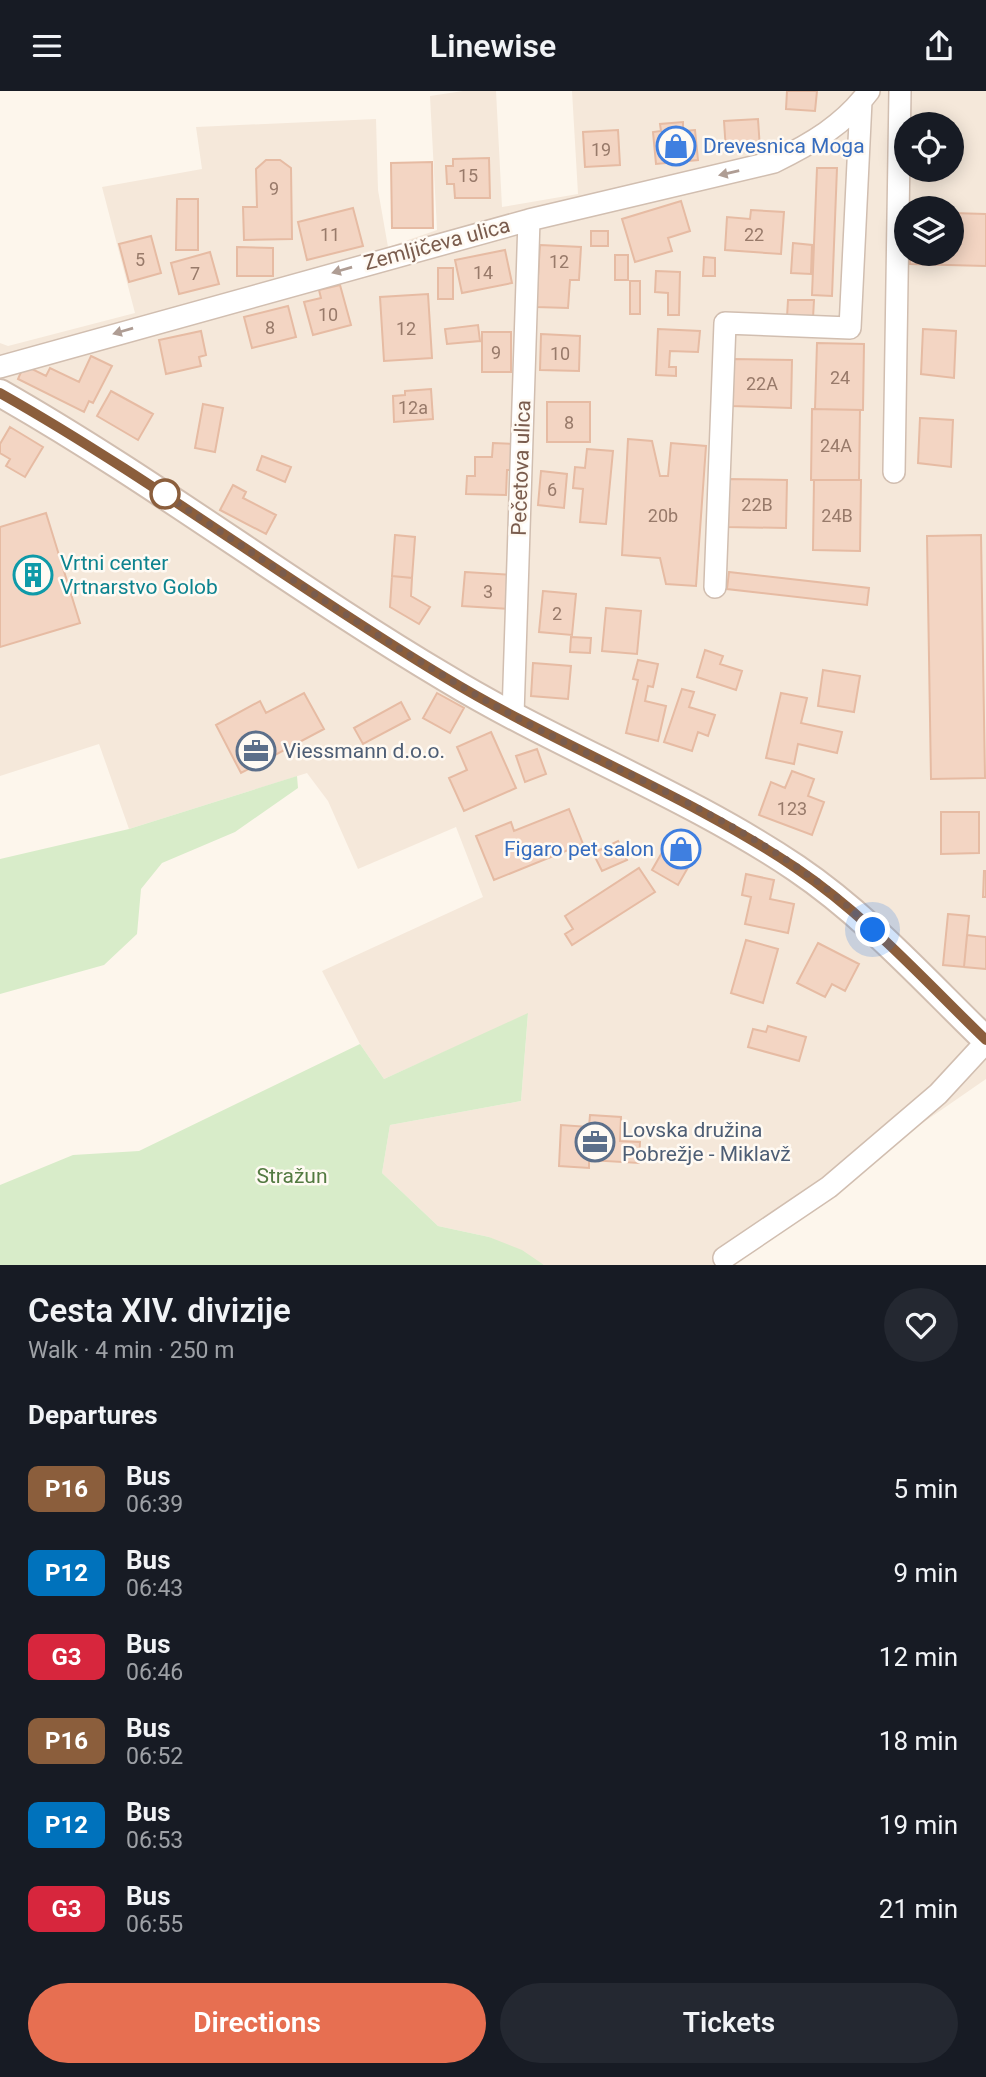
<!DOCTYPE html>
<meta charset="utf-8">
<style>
:root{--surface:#171b24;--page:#242831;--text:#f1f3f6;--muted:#9ea1a6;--accent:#e76f51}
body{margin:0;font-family:Roboto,sans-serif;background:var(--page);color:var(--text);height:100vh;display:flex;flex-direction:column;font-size:26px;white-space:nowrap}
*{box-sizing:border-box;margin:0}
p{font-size:23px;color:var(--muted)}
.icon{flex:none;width:38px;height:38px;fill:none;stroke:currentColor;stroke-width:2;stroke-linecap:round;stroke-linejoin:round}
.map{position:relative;height:1174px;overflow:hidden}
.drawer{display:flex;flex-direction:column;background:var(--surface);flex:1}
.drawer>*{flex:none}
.badge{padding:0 14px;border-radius:10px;font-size:24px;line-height:46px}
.fabs{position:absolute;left:894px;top:21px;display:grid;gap:14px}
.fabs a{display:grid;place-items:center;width:70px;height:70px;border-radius:50%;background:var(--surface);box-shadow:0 4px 18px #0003;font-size:35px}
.you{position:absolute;width:35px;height:35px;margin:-18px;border:5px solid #fff;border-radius:50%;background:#1a73e8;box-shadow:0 0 0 10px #1a73e833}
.map>.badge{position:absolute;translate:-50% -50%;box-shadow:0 0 0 4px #fff}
h2{padding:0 28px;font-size:26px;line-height:63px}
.round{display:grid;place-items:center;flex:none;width:74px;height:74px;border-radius:37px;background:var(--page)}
.head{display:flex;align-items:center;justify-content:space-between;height:119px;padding:0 28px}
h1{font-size:33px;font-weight:600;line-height:52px}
.cta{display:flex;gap:14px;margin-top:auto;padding:14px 28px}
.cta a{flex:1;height:80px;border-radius:42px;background:var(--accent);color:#fff;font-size:28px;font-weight:600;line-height:80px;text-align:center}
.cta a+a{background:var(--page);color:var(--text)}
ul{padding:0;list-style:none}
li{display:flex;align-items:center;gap:21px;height:84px;padding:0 28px}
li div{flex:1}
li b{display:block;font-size:26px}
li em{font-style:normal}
li .badge{min-width:77px;font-weight:700;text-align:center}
header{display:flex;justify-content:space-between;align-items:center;height:91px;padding:0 28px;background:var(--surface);font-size:32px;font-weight:600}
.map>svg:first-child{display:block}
.residential{fill:#f5e8da;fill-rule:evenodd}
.green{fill:#d8ecc9}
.building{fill:#f3d5c3;stroke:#e6bba3;stroke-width:2}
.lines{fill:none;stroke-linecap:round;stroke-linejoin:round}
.minor-casing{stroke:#d1beb0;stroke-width:24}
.tertiary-casing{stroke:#d1beb0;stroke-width:30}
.minor{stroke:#fff;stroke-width:21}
.tertiary{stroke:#fff;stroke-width:26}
.oneway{fill:#af9d94}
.line-casing{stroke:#fff;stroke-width:16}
.line{stroke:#8b5e3c;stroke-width:10}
.walk{stroke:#7a5c4d;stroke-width:7;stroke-dasharray:0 12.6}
.stop-dot{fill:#fff;stroke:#8b5e3c;stroke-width:3.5}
.labels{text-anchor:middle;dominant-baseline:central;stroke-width:5;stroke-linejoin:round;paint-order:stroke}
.number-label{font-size:18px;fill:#987a6a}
.shop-label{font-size:21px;fill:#366cbe;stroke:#fffaf3;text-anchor:start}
.street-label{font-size:21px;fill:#7a5c4d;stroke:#fffaf3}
.culture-label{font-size:21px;fill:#0d838f;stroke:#fffaf3;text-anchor:start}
.service-label{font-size:21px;fill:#4e5e75;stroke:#fffaf3;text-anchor:start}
.park-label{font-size:21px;fill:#537a41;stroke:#fffaf3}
</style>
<header><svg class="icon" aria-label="menu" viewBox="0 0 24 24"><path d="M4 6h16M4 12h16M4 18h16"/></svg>Linewise<svg class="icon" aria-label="share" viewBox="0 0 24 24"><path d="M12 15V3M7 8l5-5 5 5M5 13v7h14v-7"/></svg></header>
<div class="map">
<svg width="986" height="1174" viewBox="0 0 986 1174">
<rect width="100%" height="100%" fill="#fdf6ec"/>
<path class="residential" d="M463 0H496L502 116 578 103 572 0H986V988L717 1174H544L489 1146 438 1135 382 1082 390 1034 521 1010 528 923 384 988 360 953 322 880 483 806 456 736 358 778 328 710 307 682 129 738 99 653 0 685V252L8 255 135 222 102 96 202 78 196 36 376 28 378 99 388 156 437 139 430 5ZM906 33H952V79H906ZM906 117H952V163H906Z"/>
<path class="green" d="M297 685 298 697 235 741 162 772 141 798 137 843 104 874 0 903V768L129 738Z
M528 922 521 1010 390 1034 382 1082 438 1135 489 1146 522 1159 544 1174H0V1094L73 1064 139 1060 360 953 384 988Z"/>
<path class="building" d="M787 0H817L815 20 786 18Z
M758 28 760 58 726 60 724 30Z
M683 31V40L695 39 698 69 656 73 653 41 661 40 660 33Z
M618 39 620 74 585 76 583 41Z
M489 67 490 107H455L454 93H447L446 75H453V68Z
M266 69H280L291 77 292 148 244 149 243 116H257L256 78Z
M432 71 433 137H392L391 72Z
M817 77H837L832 205 812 204Z
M177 108H198V159H176Z
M681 110 690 140 668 147 672 160 635 171 622 128Z
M353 117 363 155 307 169 298 131Z
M751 119 784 121 781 163 725 159 727 126 750 128Z
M952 122 986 123V175L910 173V163H952Z
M591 140H608V155H591Z
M151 145 161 182 129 191 119 153Z
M793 152 812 154 811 183 791 182Z
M540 154 581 156 579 189H570L568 217 536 216Z
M237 156 273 157V185H237Z
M505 159 512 192 462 202 455 169Z
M210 161 219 193 179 203 171 172Z
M615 164H628V189H615Z
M704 166 715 167V185H703Z
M438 177H453V208H438Z
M656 180 680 181 679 224H668V202L655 201Z
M630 190H640V223H630Z
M340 194 351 234 313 244 304 211 321 207 319 199Z
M428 203 432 267 384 270 380 206Z
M788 209H814L813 227 787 226Z
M288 215 296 246 252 257 244 226Z
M478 234 480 250 447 253 445 238Z
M658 238 700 240 698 261 670 260 669 276H676V285L656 284Z
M923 238 956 240 954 287 921 283Z
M201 240 206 264 199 266 201 275 166 283 159 249Z
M482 241H511V281H482Z
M541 243 580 245 579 280 540 279Z
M817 252 864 253 863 319 815 318Z
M91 265 112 275 93 312 89 310 84 321 18 288 24 274 46 285 50 277 79 291Z
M732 268 792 269 791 317 731 315Z
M431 298 433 328 394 331 393 305 405 304V300Z
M111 300 153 323 138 349 97 325Z
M547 311H590V351H547Z
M203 313 223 317 215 361 195 357Z
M812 318 860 319 859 389H811Z
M920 327 953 329 951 376 918 372Z
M10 336 43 356 25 386 6 375 10 368 0 362V353Z
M628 348 652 350 660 385H668L671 352 706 355 696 495 666 493 660 467 622 464Z
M493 352 516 353 515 379H507L506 404 466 403 467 385H475V366H492Z
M587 358 613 360 606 433 580 431 583 398 573 397 575 376 585 377Z
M262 365 291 376 285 391 257 379Z
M541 380 567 383 564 417 538 414Z
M727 388 787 389 786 437 726 436Z
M814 389H861L860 460 813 459Z
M233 394 246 401 243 407 276 424 266 443 220 419Z
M46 422 80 532 0 556V436Z
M395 444 415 446 412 487 392 485Z
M981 444 985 687 931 688 927 445Z
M465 481 513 484 511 518 462 515Z
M729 481 869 497 867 514 727 498Z
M392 485 412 487 411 505 430 516 419 533 390 516Z
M543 500 576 503 572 544 539 541Z
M606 517 641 520 637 563 602 560Z
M571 546 591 547 590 562 570 561Z
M705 559 723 565 720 573 742 580 736 599 697 586Z
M638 569 658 573 653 596 648 595 645 610 666 615 658 650 626 642 638 589 633 588Z
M533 572 571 575 568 608 531 605Z
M823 579 860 585 854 621 818 615Z
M682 598 694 601 689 616 715 624 708 645 698 641 692 660 664 651Z
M304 602 324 638 241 682 216 634 260 610 266 622Z
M437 602 464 617 450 642 423 627Z
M781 602 807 607 801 632 842 641 837 662 798 653 794 673 766 667Z
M401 611 410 628 363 653 354 637Z
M491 641 516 697 464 720 449 687 467 679 457 656Z
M537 658 546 683 525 691 516 665Z
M792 680 814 688 808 705 824 711 812 744 759 724 771 691 785 697Z
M569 718 583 753 494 789 476 745 511 731 514 740Z
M941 721H979V762L941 763Z
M672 744 698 759 678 794 652 779Z
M618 750 627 769 602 780 593 762Z
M639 777 655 801 572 854 565 843 573 838 565 825Z
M984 780H986V806H983Z
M746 783 774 789 770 808 794 813 788 842 745 833 751 806 742 804Z
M948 823 969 825 964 876 943 874Z
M967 844 986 846V878L964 876Z
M746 849 778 858 763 912 731 902Z
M818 852 859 873 845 900 832 893 825 906 797 892Z
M768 935 806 946 799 970 748 956 753 938 766 941Z
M590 1024 621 1026 620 1050 640 1051 639 1072 589 1069V1077L559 1075 561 1034 589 1036Z"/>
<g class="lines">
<defs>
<path id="minor" d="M0 276 529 129 774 71C811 53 844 34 869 0
M894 381 900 0
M715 496 725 232 850 237 861 10
M513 624 529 129
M724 1167 829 1096 938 1003 986 951"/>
<path id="tertiary" d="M0 302C153 389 294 497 446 587 560 656 686 703 796 777 867 825 925 890 986 949"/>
</defs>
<use href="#minor" class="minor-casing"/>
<use href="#tertiary" class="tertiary-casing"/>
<use href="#minor" class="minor"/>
<use href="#tertiary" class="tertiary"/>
</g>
<defs><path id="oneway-solid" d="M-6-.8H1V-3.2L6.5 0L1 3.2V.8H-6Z" transform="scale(1.75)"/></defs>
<g class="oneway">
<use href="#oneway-solid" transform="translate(729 82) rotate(167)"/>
<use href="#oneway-solid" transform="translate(342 179) rotate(164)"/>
<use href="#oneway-solid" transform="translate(123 240) rotate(164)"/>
</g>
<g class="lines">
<defs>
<path id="line" d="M0 302C154 389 294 496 446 587 560 656 686 703 796 777 867 825 925 890 986 949"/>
</defs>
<use href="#line" class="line-casing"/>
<use href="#line" class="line"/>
<path class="walk" d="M165 403 161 401C276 477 389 556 510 623 631 689 774 739 873 839"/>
</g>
<defs>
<symbol id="shop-ring" viewBox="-11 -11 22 22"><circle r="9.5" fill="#fffaf3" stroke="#3f7fe0" stroke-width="1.5"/><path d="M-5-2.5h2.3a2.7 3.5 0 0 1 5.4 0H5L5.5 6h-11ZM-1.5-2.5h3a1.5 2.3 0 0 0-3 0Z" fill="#3f7fe0"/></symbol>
<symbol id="building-ring" viewBox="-11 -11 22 22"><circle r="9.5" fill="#fffaf3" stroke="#0f9aa8" stroke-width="1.5"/><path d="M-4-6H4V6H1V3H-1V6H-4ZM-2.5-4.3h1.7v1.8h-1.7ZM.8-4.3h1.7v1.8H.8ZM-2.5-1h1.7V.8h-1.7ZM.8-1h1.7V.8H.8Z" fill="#0f9aa8"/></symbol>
<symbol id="office-ring" viewBox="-11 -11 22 22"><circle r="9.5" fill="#fffaf3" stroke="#5c6f8a" stroke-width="1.5"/><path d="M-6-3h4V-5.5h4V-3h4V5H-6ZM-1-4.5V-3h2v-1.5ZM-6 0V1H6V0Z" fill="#5c6f8a"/></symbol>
</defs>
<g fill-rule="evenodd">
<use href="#shop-ring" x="654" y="33" width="44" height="44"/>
<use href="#building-ring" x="11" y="462" width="44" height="44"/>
<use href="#office-ring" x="234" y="638" width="44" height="44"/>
<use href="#shop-ring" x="659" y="736" width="44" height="44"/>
<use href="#office-ring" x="573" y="1029" width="44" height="44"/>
</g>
<circle class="stop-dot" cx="165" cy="403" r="14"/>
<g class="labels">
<g class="number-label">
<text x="601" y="58">19</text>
<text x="468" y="84">15</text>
<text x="274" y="97">9</text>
<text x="330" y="143">11</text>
<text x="754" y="143">22</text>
<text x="140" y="168">5</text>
<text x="559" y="170">12</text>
<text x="483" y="181">14</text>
<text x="195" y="182">7</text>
<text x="328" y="223">10</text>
<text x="270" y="236">8</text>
<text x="406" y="237">12</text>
<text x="496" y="261">9</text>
<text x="560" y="262">10</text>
<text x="840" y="286">24</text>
<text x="762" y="292">22A</text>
<text x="413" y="316">12a</text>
<text x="569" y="331">8</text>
<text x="836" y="354">24A</text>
<text x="552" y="398">6</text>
<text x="757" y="413">22B</text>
<text x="663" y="424">20b</text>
<text x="837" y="424">24B</text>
<text x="488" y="500">3</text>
<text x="557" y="522">2</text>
<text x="792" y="717">123</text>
</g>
<g class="shop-label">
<text x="703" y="55">Drevesnica Moga</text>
<text x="654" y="758" text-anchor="end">Figaro pet salon</text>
</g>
<g class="street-label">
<text transform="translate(437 153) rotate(-15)">Zemljičeva ulica</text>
<text transform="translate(521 377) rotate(-88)">Pečetova ulica</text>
</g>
<g class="culture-label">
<text x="60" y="472">Vrtni center<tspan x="60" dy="24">Vrtnarstvo Golob</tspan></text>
</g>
<g class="service-label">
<text x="283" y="660">Viessmann d.o.o.</text>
<text x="622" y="1039">Lovska družina<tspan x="622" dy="24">Pobrežje - Miklavž</tspan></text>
</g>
<g class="park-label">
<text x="292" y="1085">Stražun</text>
</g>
</g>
</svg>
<div class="fabs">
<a><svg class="icon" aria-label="locate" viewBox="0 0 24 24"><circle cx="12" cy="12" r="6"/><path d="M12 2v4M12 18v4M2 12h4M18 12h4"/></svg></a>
<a><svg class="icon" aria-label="layers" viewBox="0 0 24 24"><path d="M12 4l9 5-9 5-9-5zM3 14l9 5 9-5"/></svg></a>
</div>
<div class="you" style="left:873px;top:839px"></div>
</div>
<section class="drawer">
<div class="head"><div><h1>Cesta XIV. divizije</h1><p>Walk · 4 min · 250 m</p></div><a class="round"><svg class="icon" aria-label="heart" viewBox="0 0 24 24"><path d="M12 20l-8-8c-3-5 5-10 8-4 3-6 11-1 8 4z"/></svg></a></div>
<h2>Departures</h2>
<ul>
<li><span class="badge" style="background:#8b5e3c;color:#fff">P16</span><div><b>Bus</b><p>06:39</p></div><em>5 min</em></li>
<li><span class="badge" style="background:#0072bc;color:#fff">P12</span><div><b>Bus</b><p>06:43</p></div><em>9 min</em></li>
<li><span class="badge" style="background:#d7263d;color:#fff">G3</span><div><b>Bus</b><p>06:46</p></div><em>12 min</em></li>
<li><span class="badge" style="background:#8b5e3c;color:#fff">P16</span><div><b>Bus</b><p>06:52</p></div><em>18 min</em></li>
<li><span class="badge" style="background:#0072bc;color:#fff">P12</span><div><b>Bus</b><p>06:53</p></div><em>19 min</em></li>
<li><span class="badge" style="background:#d7263d;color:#fff">G3</span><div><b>Bus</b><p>06:55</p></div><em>21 min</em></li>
</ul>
<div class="cta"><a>Directions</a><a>Tickets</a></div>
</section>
